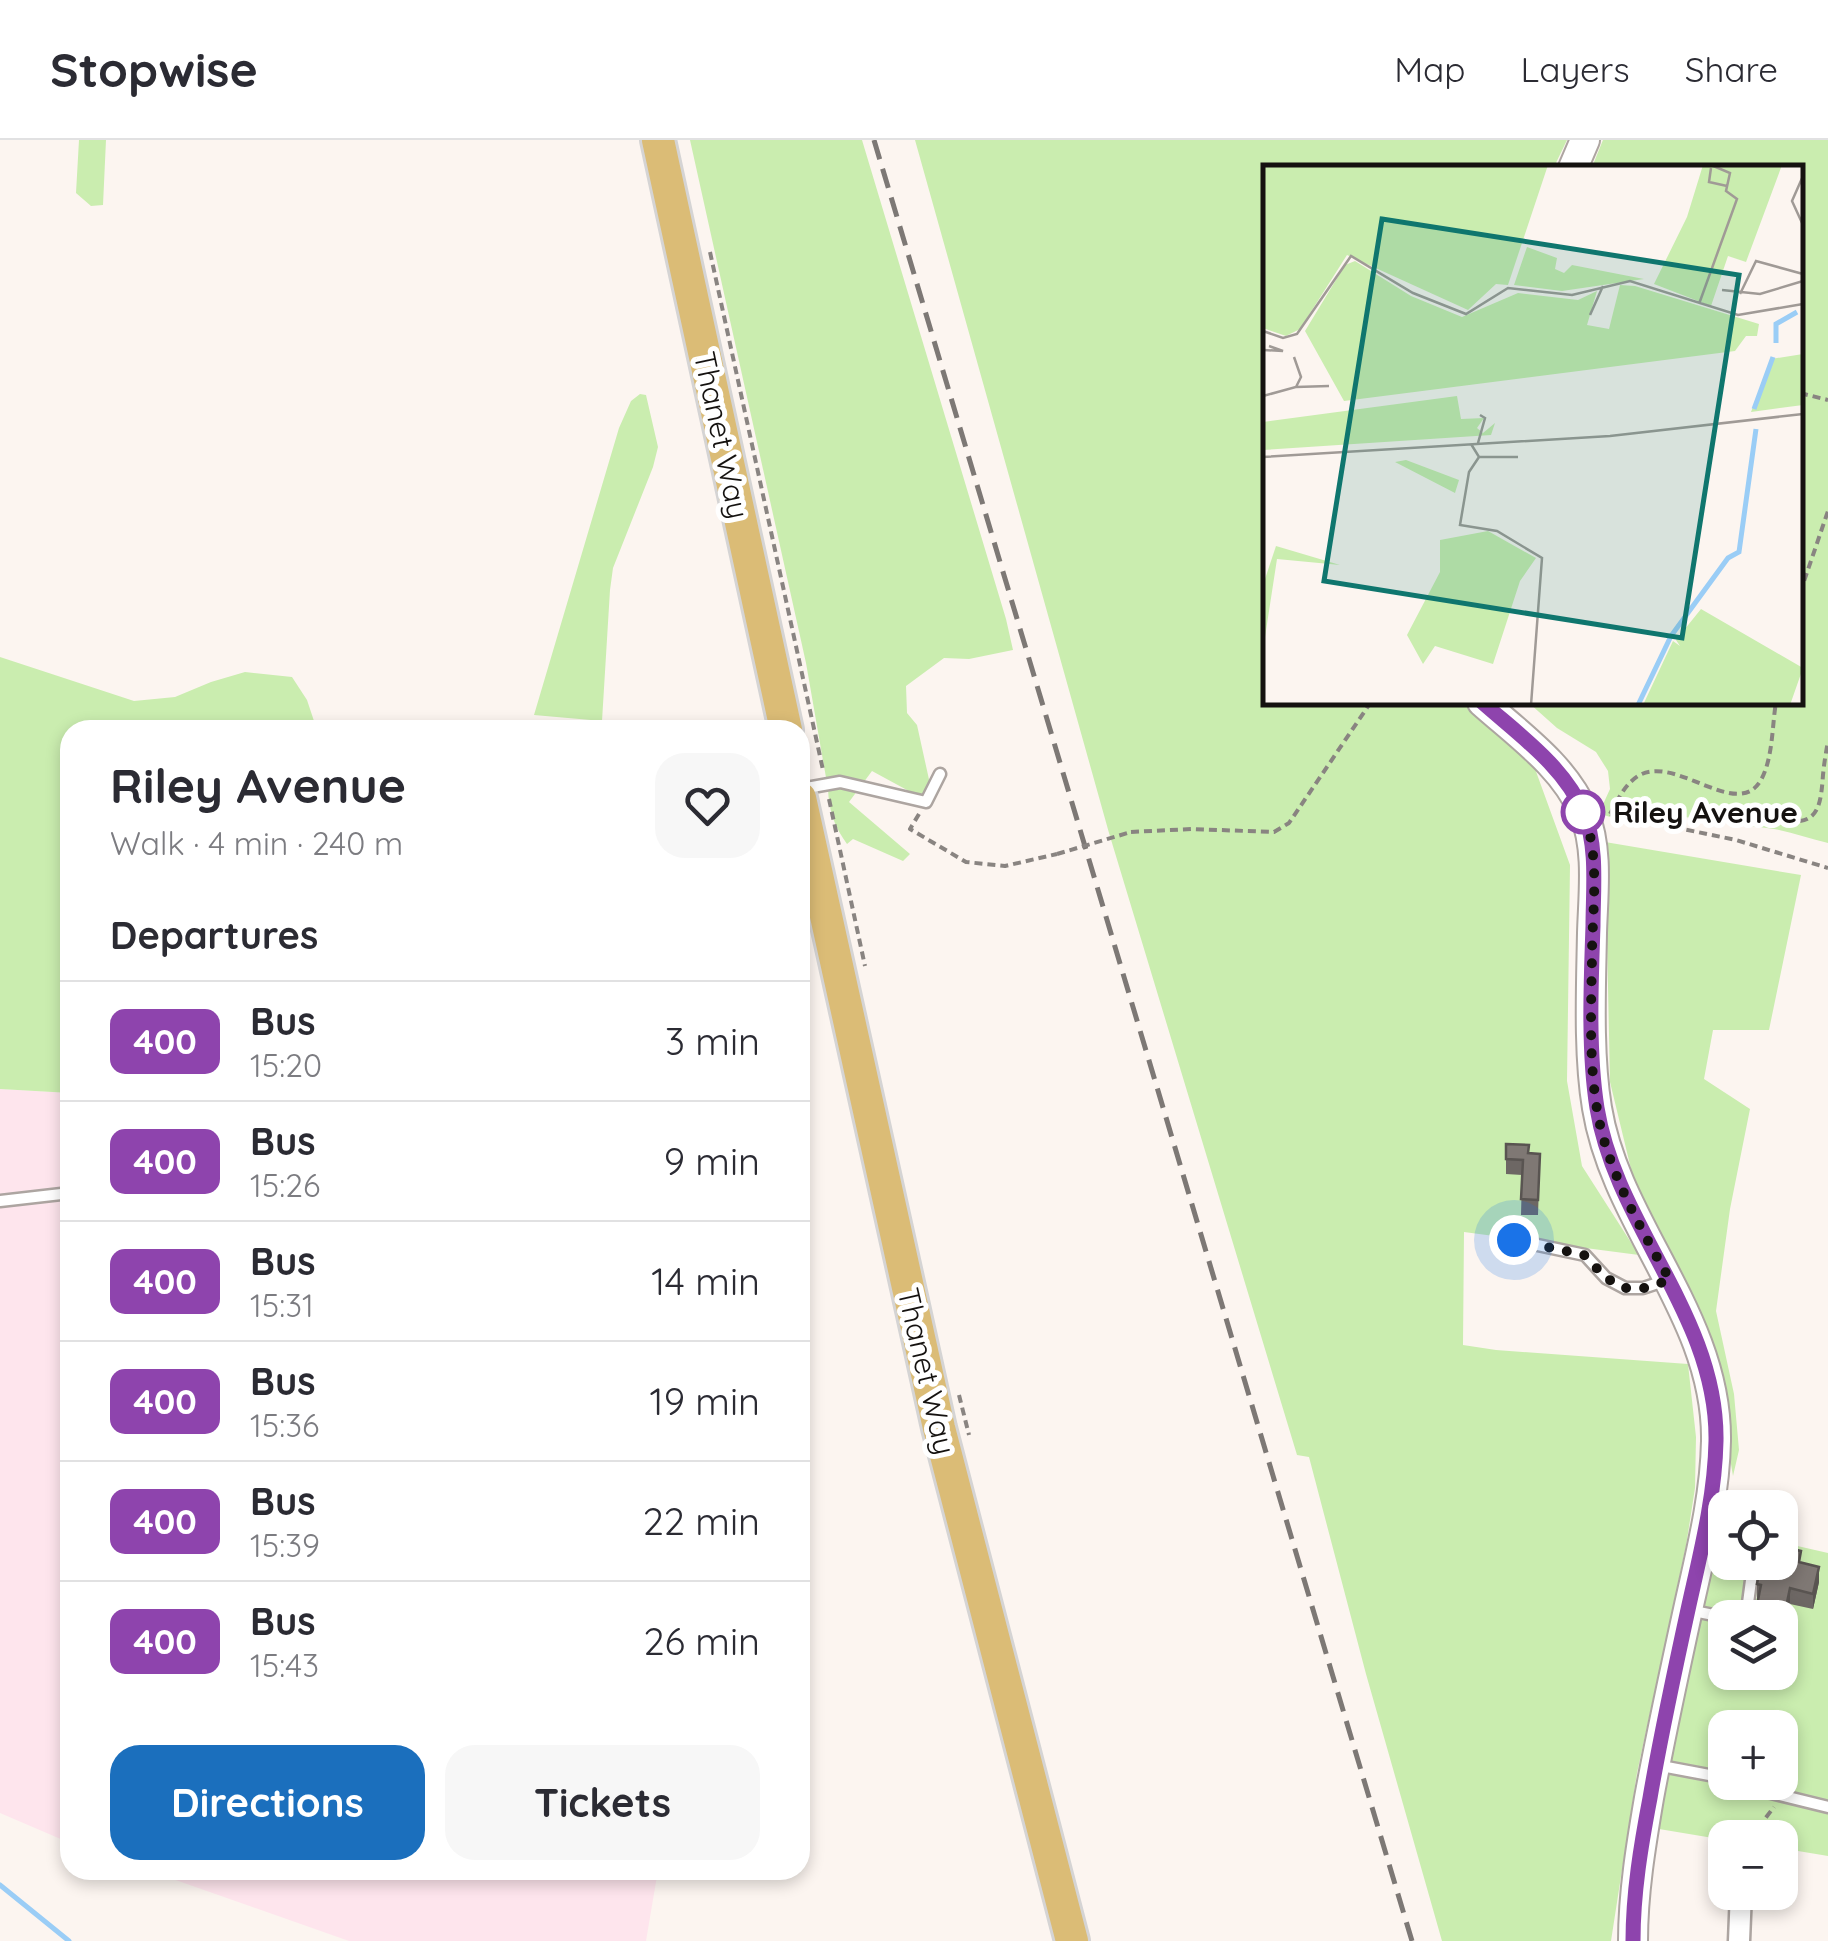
<!DOCTYPE html>
<meta charset="utf-8">
<style>
:root{--surface:#fff;--page:#f7f7f7;--text:#2b2b33;--muted:#7c7c81;--line:#e1e1e2;--accent:#1b6fbd}
body{margin:0;font-family:Quicksand,sans-serif;background:var(--page);color:var(--text);height:100vh;display:flex;flex-direction:column;font-size:38px;white-space:nowrap}
*{box-sizing:border-box;margin:0}
p{font-size:32px;color:var(--muted)}
.icon{flex:none;width:55px;height:55px;fill:none;stroke:currentColor;stroke-width:2;stroke-linecap:round;stroke-linejoin:round}
.map{position:relative;flex:1;overflow:hidden}
.sheet{position:absolute;left:60px;top:580px;width:750px;height:1160px;display:flex;flex-direction:column;background:var(--surface);border-radius:30px;box-shadow:0 5px 15px #0003}
.sheet>*{flex:none}
.badge{padding:0 20px;border-radius:15px;font-size:35px;line-height:65px}
.buttons{position:absolute;left:1708px;top:1350px;display:grid;gap:20px}
.buttons a{display:grid;place-items:center;width:90px;height:90px;border-radius:20px;background:var(--surface);box-shadow:0 5px 15px #0003;font-size:50px}
.you{position:absolute;width:50px;height:50px;margin:-25px;border:8px solid #fff;border-radius:50%;background:#1a73e8;box-shadow:0 0 0 15px #1a73e833}
.map>.badge{position:absolute;translate:-50% -50%;box-shadow:0 0 0 5px #fff}
h2{padding:0 50px;font-size:38px;line-height:90px}
.round{display:grid;place-items:center;flex:none;width:105px;height:105px;border-radius:30px;background:var(--page)}
.overview{display:flex;align-items:center;justify-content:space-between;height:170px;padding:0 50px}
h1{font-size:48px;font-weight:800;line-height:75px}
.button{display:flex;gap:20px;margin-top:auto;padding:20px 50px}
.button a{flex:1;height:115px;border-radius:30px;background:var(--accent);color:#fff;font-size:40px;font-weight:800;line-height:115px;text-align:center}
.button a+a{background:var(--page);color:var(--text)}
ul{padding:0;list-style:none}
li{display:flex;align-items:center;gap:30px;height:120px;padding:0 50px;border-top:2px solid var(--line)}
li div{flex:1}
li b{display:block;font-size:38px}
li em{font-style:normal}
li .badge{min-width:110px;font-weight:700;text-align:center}
header{display:flex;align-items:center;gap:60px;box-sizing:border-box;height:140px;padding:0 50px;background:var(--surface);border-bottom:2px solid var(--line)}
header strong{font-size:48px}
nav{display:flex;gap:55px;margin-inline-start:auto;font-size:35px}
.map>svg:first-child{display:block}
.industrial{fill:#fee5ed}
.green{fill:#caedaf;fill-rule:evenodd}
.lines{fill:none;stroke-linecap:round;stroke-linejoin:round}
.stream{stroke:#9acdf6;stroke-width:5}
.service-casing{stroke:#ada5a1;stroke-width:15}
.minor-casing{stroke:#ada5a1;stroke-width:25}
.secondary-casing{stroke:#ada5a1;stroke-width:32}
.primary-casing{stroke:#d5d4d4;stroke-width:38}
.path{stroke:#898481;stroke-width:4;stroke-dasharray:8 5;stroke-linecap:butt}
.service{stroke:#fff;stroke-width:10}
.minor{stroke:#fff;stroke-width:20}
.secondary{stroke:#fff;stroke-width:28}
.primary{stroke:#dbbc76;stroke-width:32}
.rail{stroke:#7d7875;stroke-width:5;stroke-dasharray:20 10;stroke-linecap:butt}
.path-bridge{stroke:#898481;stroke-width:4;stroke-dasharray:8 5;stroke-linecap:butt}
.wall{fill:#6d6764}
.shaded-wall{fill:#595451}
.building{fill:#7f7874;stroke:#595451;stroke-width:2.5}
.line-casing{stroke:#fff;stroke-width:22}
.line{stroke:#8e44ad;stroke-width:15}
.walk{stroke:#151210;stroke-width:10;stroke-dasharray:0 18}
.stop-dot{fill:#fff;stroke:#8e44ad;stroke-width:5}
.labels{text-anchor:middle;dominant-baseline:central;stroke-width:10;stroke-linejoin:round;paint-order:stroke}
.street-label{font-size:30px;fill:#151210;stroke:#fff}
.stop-label{font-size:30px;font-weight:bold;fill:#151210;stroke:#fff;text-anchor:start}
.inset-river{fill:none;stroke:#9acdf6;stroke-width:5}
.inset-road{fill:none;stroke:#a09a96;stroke-width:2.5}
.view{fill:#0f766e;fill-opacity:0.15;stroke:#0f766e;stroke-width:5}
.inset-edge{fill:none;stroke:#151210;stroke-width:5}
</style>
<header>
<strong>Stopwise</strong>
<nav><a>Map</a><a>Layers</a><a>Share</a></nav>
</header>
<div class="map">
<svg width="1828" height="1801" viewBox="0 0 1828 1801">
<rect width="100%" height="100%" fill="#fcf5f0"/>
<path class="industrial" d="M0 949 70 953V1703L0 1673Z
M147 1730H658L646 1801H349Z"/>
<path class="green" d="M79 0H106L103 65 91 66 76 53Z
M690 0H862L1006 479 1013 510 969 519 944 518 906 546 907 573 917 585 930 644 925 657 918 656 872 631 849 662 910 714 903 721 853 699 847 704C834 686 829 671 828 649L806 523Z
M915 0H1567L1554 27 1266 28V562L1467 563 1514 604 1534 626 1570 725 1567 941 1582 1026 1639 1115 1464 1092 1463 1205 1496 1210 1688 1224 1696 1297 1695 1348 1686 1406 1637 1633 1611 1801H1442L1366 1534 1309 1317 1297 1315 1109 693Z
M1603 0H1828V703C1810 699 1792 692 1774 689 1732 683 1689 678 1647 672L1641 676 1635 685 1604 675 1600 671 1610 649 1608 631 1596 612 1557 588 1529 563 1800 562V28L1592 27Z
M640 254 646 255 658 307 653 327 613 428 610 450 602 581 534 575 619 288 631 261Z
M0 517 134 561 175 557 211 542 245 532 292 537 307 560 317 590H70V953L0 949Z
M1605 702 1801 735 1769 890H1713L1704 939 1750 969 1730 1069 1716 1171 1734 1254 1739 1310 1733 1336 1711 1206 1639 1062 1610 942Z
M1719 1389 1725 1390V1422L1769 1423 1764 1425 1756 1458 1761 1460 1757 1477 1725 1478V1532H1780V1486L1784 1487 1780 1402 1828 1413V1716L1780 1708V1698H1725V1700L1653 1688 1654 1673 1700 1481ZM1725 1588H1780V1642H1725Z"/>
<g class="lines">
<path class="stream" d="M0 1745 69 1801"/>
<defs>
<path id="service" d="M801 649 840 642 926 662 940 634
M0 1061 70 1053
M1514 1100 1585 1115 1606 1138 1625 1148H1643L1664 1141
M1689 1470 1728 1478
M1746 1478 1752 1433
M1656 1625 1725 1638
M1741 1642 1771 1653 1828 1667"/>
<path id="minor" d="M1740 1755 1766 1756
M1739 1801 1741 1752"/>
<path id="secondary" d="M1573 28 1585 0
M1482 562C1519 595 1564 626 1584 673 1599 710 1593 755 1592 793 1591 848 1588 914 1597 968 1616 1085 1718 1177 1716 1301 1715 1356 1701 1411 1689 1465 1675 1529 1661 1593 1649 1658 1641 1705 1633 1753 1633 1801"/>
<path id="primary" d="M658 0 786 590
M800 658 939 1288 1072 1801"/>
</defs>
<use href="#service" class="service-casing"/>
<use href="#minor" class="minor-casing"/>
<use href="#secondary" class="secondary-casing"/>
<use href="#primary" class="primary-casing"/>
<path class="path" d="M710 112 823 630
M1800 253 1828 260
M1800 453 1828 371
M354 590 366 584H374L425 590
M829 659 865 826
M919 674 910 689 966 722 1005 726 1057 714
M1610 674C1618 660 1624 645 1638 636 1675 613 1737 682 1761 640 1773 618 1772 586 1776 562
M1610 674 1736 700 1828 728
M1787 680C1820 687 1821 660 1823 635 1824 624 1826 612 1828 601
M1131 692 1191 689 1274 692 1289 683 1371 562
M959 1255 969 1295
M1750 1698 1774 1667"/>
<use href="#service" class="service"/>
<use href="#minor" class="minor"/>
<use href="#secondary" class="secondary"/>
<use href="#primary" class="primary"/>
<path class="rail" d="M874 0 1412 1801"/>
<path class="path-bridge" d="M1057 714 1131 692"/>
</g>
<path class="wall" d="M1506 1004 1528 1013 1540 1014 1538 1075H1521L1522 1035 1506 1034Z
M1801 1423 1819 1442 1813 1469 1790 1464 1785 1487 1780 1486V1478H1757V1444Z"/>
<path class="shaded-wall" d="M1819 1427V1442L1813 1469V1454Z
M1790 1448V1464L1785 1487V1472Z"/>
<path class="building" d="M1506 1004 1529 1005 1528 1013 1540 1014 1538 1060 1521 1059 1523 1020 1506 1019Z
M1780 1406 1801 1411 1799 1422 1819 1427 1813 1454 1790 1448 1785 1472 1757 1465 1761 1445 1757 1444 1761 1422H1780Z"/>
<g class="lines">
<defs>
<path id="line" d="M1482 562C1519 595 1564 626 1584 673 1598 707 1593 750 1593 786 1591 843 1588 911 1597 968 1616 1086 1718 1177 1716 1301 1715 1356 1701 1411 1689 1465 1675 1529 1661 1593 1650 1658 1641 1705 1633 1753 1633 1801"/>
</defs>
<use href="#line" class="line-casing"/>
<use href="#line" class="line"/>
<path class="walk" d="M1514 1100 1584 1115 1606 1138 1625 1148H1644L1670 1140C1643 1093 1616 1045 1602 993 1588 939 1591 873 1592 817 1592 770 1601 716 1583 672"/>
</g>
<circle class="stop-dot" cx="1583" cy="672" r="20"/>
<g class="labels">
<g class="street-label">
<text transform="translate(722 295) rotate(78)">Thanet Way</text>
<text transform="translate(927 1231) rotate(77)">Thanet Way</text>
</g>
<g class="stop-label">
<text x="1613" y="672">Riley Avenue</text>
</g>
</g>
<g transform="translate(1263 25)">
<rect width="540" height="540" fill="#fcf5f0"/>
<path d="M0 0H285L245 120 233 119 205 145 84 90 37 164 23 171 0 163ZM440 0H519L483 97 465 91 448 141 391 119 424 52ZM264 82 294 93 292 104 301 108 309 100 381 114 299 126 251 120ZM92 96 148 131 199 152 255 128 315 135 334 126 324 160 346 164 357 120 372 121 496 159 494 171H483L472 186 81 236 42 166 82 100ZM540 189V240L488 247 508 194ZM194 231 198 254 221 253 214 263 220 268 232 258 228 270 0 285V257ZM143 295 196 315 192 328 132 297ZM225 366 273 393 257 416 230 499 172 481 160 499 144 470 177 407V375ZM13 381 77 400 14 394 0 485V420ZM438 444 540 503 527 540H380L410 476 417 481 413 475Z" fill="#caedaf"/>
<path class="inset-river" d="M513 178V159L534 147M491 244 510 192M375 540 408 471 465 393 476 387 493 264"/>
<path class="inset-road" d="M448 3 446 17 464 21M540 11 529 36 540 60M459 125 497 129 540 116M477 129 493 96 540 109M436 139 474 34 463 26 467 8 448 0M327 150 340 121M0 166 20 173 34 169 88 91 150 128 203 149 245 123 309 130 367 116 475 150 540 139M0 185 20 186 6 181M33 222 66 221M0 231 33 222 38 212 31 192M215 278 222 253 217 250M208 279 216 292H255M0 292 347 271 540 249M216 292 206 307 197 360 234 366 279 393 268 540"/>
<path class="view" d="M119 54 476 110 419 473 61 416Z"/>
<rect width="540" height="540" class="inset-edge"/>
</g>
</svg>
<div class="buttons">
<a><svg class="icon" aria-label="locate" viewBox="0 0 24 24"><circle cx="12" cy="12" r="6"/><path d="M12 2v4M12 18v4M2 12h4M18 12h4"/></svg></a>
<a><svg class="icon" aria-label="layers" viewBox="0 0 24 24"><path d="M12 4l9 5-9 5-9-5zM3 14l9 5 9-5"/></svg></a>
<a>+</a>
<a>−</a>
</div>
<div class="you" style="left:1514px;top:1100px"></div>
<section class="sheet">
<div class="overview"><div><h1>Riley Avenue</h1><p>Walk · 4 min · 240 m</p></div><a class="round"><svg class="icon" aria-label="heart" viewBox="0 0 24 24"><path d="M12 20l-8-8c-3-5 5-10 8-4 3-6 11-1 8 4z"/></svg></a></div>
<h2>Departures</h2>
<ul>
<li><span class="badge" style="background:#8e44ad;color:#fff">400</span><div><b>Bus</b><p>15:20</p></div><em>3 min</em></li>
<li><span class="badge" style="background:#8e44ad;color:#fff">400</span><div><b>Bus</b><p>15:26</p></div><em>9 min</em></li>
<li><span class="badge" style="background:#8e44ad;color:#fff">400</span><div><b>Bus</b><p>15:31</p></div><em>14 min</em></li>
<li><span class="badge" style="background:#8e44ad;color:#fff">400</span><div><b>Bus</b><p>15:36</p></div><em>19 min</em></li>
<li><span class="badge" style="background:#8e44ad;color:#fff">400</span><div><b>Bus</b><p>15:39</p></div><em>22 min</em></li>
<li><span class="badge" style="background:#8e44ad;color:#fff">400</span><div><b>Bus</b><p>15:43</p></div><em>26 min</em></li>
</ul>
<div class="button"><a>Directions</a><a>Tickets</a></div>
</section>
</div>
